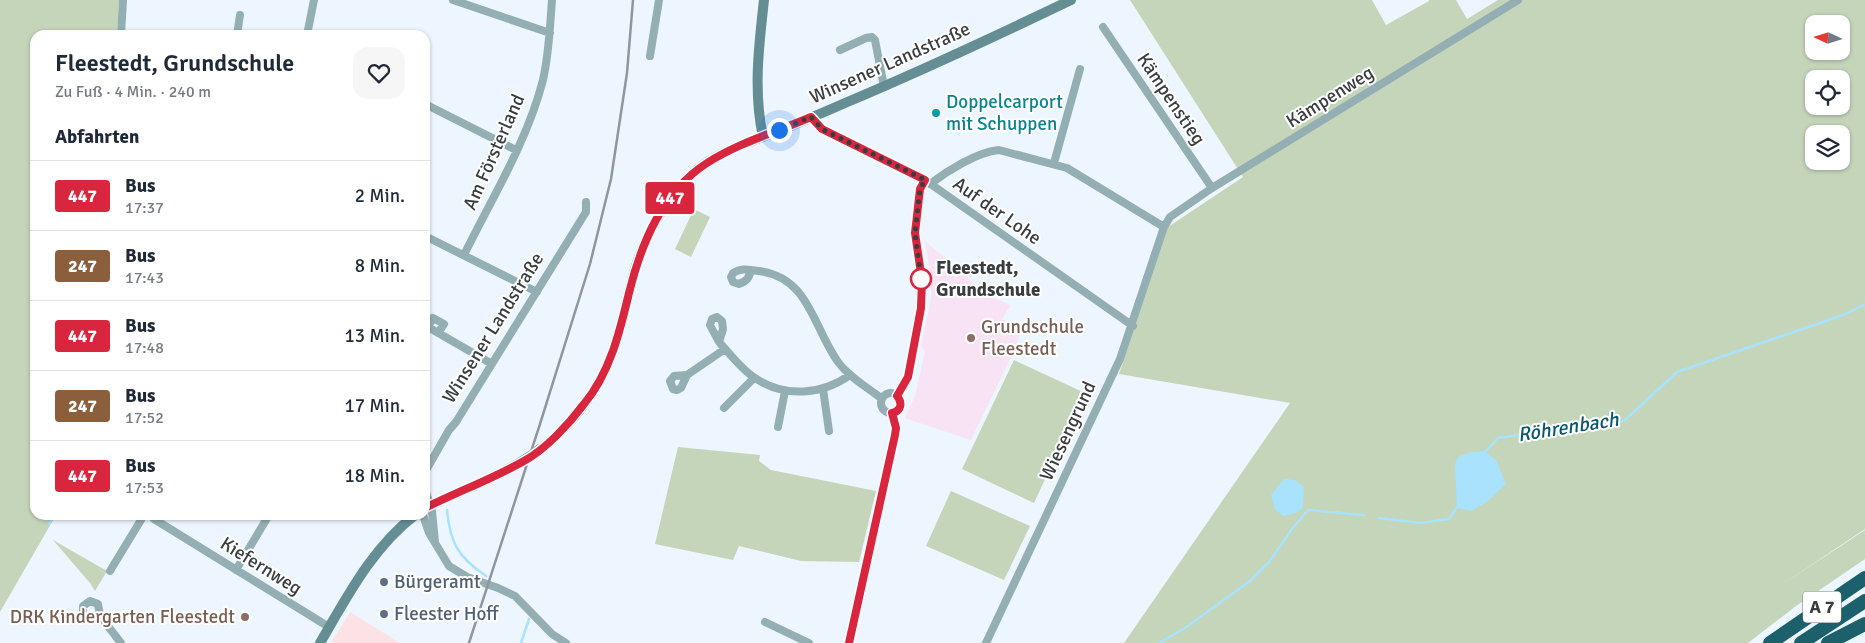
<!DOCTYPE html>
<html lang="de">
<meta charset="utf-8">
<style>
:root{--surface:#fff;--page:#f6f6f7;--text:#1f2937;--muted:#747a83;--line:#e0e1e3}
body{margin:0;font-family:Signika,sans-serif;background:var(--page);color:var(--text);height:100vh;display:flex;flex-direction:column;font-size:19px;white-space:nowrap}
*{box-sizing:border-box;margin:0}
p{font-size:16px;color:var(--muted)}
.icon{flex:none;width:28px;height:28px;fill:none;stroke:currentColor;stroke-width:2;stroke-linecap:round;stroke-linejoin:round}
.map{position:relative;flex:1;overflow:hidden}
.panel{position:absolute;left:30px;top:30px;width:400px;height:490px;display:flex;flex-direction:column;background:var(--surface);border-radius:15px;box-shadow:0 1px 4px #0004}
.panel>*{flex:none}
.badge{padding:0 10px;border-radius:4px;font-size:18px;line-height:32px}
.needle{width:32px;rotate:274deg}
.tools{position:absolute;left:1805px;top:15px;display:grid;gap:10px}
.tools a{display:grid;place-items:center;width:45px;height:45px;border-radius:10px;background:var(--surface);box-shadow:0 1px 4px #0004;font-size:25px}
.you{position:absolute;width:25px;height:25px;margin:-12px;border:4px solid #fff;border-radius:50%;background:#1a73e8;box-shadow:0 0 0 8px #1a73e833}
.map>.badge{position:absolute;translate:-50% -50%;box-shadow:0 0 0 2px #fff}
h2{padding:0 25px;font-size:19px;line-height:45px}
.round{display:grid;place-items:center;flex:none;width:52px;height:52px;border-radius:15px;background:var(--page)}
.head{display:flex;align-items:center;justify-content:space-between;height:85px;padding:0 25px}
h1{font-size:24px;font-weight:600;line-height:38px}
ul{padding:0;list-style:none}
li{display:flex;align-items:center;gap:15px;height:70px;padding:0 25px;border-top:1px solid var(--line)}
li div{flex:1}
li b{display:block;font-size:19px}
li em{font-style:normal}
li .badge{min-width:55px;font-weight:700;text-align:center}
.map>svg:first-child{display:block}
.commercial{fill:#fde2e5}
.education{fill:#f7e3f4}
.green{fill:#c4d5ba;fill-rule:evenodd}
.water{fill:#a9e2fc}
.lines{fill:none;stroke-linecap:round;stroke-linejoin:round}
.stream{stroke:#a9e2fc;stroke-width:2.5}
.street{stroke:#94afb3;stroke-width:8}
.secondary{stroke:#648d94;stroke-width:10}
.highway{stroke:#1b606a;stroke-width:14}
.rail{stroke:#90969b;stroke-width:2.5}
.line-casing{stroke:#fff;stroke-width:11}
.line{stroke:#d7263d;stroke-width:8}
.walk{stroke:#393d40;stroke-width:5;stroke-dasharray:0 9}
.culture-dot{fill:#0f9aa8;stroke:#fff;stroke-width:2}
.stop-dot{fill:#fff;stroke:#d7263d;stroke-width:2.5}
.education-dot{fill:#8d6e63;stroke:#fff;stroke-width:2}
.service-dot{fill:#5c6f8a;stroke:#fff;stroke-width:2}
.labels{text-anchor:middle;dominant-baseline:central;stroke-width:4;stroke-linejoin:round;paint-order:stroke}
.shield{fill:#fff;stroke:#747779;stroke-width:1}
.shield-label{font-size:18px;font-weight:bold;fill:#393d40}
.street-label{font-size:19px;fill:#393d40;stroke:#fff}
.culture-label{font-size:19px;fill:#0d838f;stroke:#fff;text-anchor:start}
.stop-label{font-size:19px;font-weight:bold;fill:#393d40;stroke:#fff;text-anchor:start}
.education-label{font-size:19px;fill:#785e54;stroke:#fff;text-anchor:start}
.service-label{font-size:19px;fill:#4e5e75;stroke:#fff;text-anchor:start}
.water-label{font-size:20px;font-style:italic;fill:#09566f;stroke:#fff}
</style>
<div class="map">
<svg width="1865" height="643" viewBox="0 0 1865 643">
<rect width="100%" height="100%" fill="#edf5fe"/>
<path class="commercial" d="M350 612 400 643H331Z"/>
<path class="education" d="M925 241 989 296 1011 305 1002 319 1022 329 1012 355 971 440 905 418 915 396 925 351 921 346 931 299V276Z"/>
<path class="green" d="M0 0H119L117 35H35V515H56L0 612Z
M1130 0H1372L1386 25 1429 1V0H1456L1467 19 1498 0H1865V529L1780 586 1865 530V559L1796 606 1748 643H1124L1290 403 1119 374 1168 227 1243 177ZM1814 24H1841V51H1814ZM1814 79H1841V106H1814ZM1814 134H1841V161H1814Z
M694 209 710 217 691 257 675 249Z
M1014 360 1085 393 1034 503 962 469Z
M678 447 760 455 759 461 771 470 876 491 859 562 801 561 739 546 733 560 655 544Z
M951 491 1030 526 1004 580 926 546Z
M53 540 107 571 95 591 90 583Z"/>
<path class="water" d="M1485 451 1496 460 1506 484 1487 502 1471 511 1457 508 1455 464 1458 457 1471 452Z
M1284 479 1295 480 1304 487 1303 508 1296 513 1283 516 1275 509 1271 495Z"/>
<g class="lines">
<path class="stream" d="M1485 452 1498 438 1624 421 1677 372 1843 315 1865 304
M447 510C450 543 458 557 486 576
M1379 518 1421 523 1449 519 1458 506
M49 524 54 515
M521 643 529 619
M1159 643 1185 628 1250 581 1269 562 1292 529 1308 510 1364 515"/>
<path class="street" d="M453 0 550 33
M1103 27 1212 188
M121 35 123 0
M237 35 240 15
M307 35 314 0
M840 50 866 38 872 37 875 40 884 87
M650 56 659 0
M425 104 516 150
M811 117 822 129 925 180 1133 326
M1054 163 1080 69
M930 184C947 171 977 152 999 150L1067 168 1164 227
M425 236 537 292
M464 255C492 198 527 142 543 80 549 54 550 26 552 0
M751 270C749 278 747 281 739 284L733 282 731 277 733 273C742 267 749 270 759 271 809 277 813 327 838 362 849 377 867 387 882 399
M438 333 444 324 433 318 428 327 492 364
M719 342 710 325 712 319 717 317 722 321 723 329 719 342C729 353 743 371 755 378 785 398 822 395 850 375
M687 375 681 388 677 390 673 389 670 381 674 376 687 375 725 349
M823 389 829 431
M881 403a10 10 0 1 1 20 0a10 10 0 1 1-20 0Z
M897 395 908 377 921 308 922 280 915 233 920 189 925 180
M724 408 754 378
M778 427 785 391
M425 472 449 430 456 422 586 212V202
M425 489 432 511 435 542
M151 515 154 519 329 627
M423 515 429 533 449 566 467 577 498 588 515 596 552 634 566 643
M236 570 269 515
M110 571 144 515
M100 616C93 620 88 621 83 614V606L90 601 98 604 100 616 121 643
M765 622 809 643
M849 643 895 435 896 428 891 413
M986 643 1120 359 1164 227 1170 217 1212 188 1518 0"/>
<path class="secondary" d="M763 137C753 91 759 45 764 0
M425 508C474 484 529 467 567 425 586 405 601 381 611 356 623 326 627 294 637 263 648 230 666 200 691 175 716 151 753 141 784 129 805 120 825 112 845 103 921 71 996 36 1071 0
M320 643C347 597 372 548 415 515"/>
<path class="highway" d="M1770 643 1865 578
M1801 643 1865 601
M1828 643 1865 624"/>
<path class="rail" d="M469 643 540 424 590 264 611 179 627 73 633 0"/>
</g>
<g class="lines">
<defs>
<path id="line" d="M425 508C457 492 492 479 524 461 546 449 569 424 584 404 610 373 620 331 629 293 641 244 662 192 707 163 738 143 776 132 811 117L822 129 925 180 920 189 915 233 922 280 921 308 908 377 897 396C903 403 901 411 892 413L896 428 895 435 849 643"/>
</defs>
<use href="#line" class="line-casing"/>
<use href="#line" class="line"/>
<path class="walk" d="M779 130 811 117 822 129 925 180 920 189 915 233 921 279"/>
</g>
<circle class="culture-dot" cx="936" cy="113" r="5"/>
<circle class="stop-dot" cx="921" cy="279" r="10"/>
<g class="education-dot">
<circle cx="971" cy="338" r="5"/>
<circle cx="245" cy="617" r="5"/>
</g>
<g class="service-dot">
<circle cx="384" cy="582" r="5"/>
<circle cx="384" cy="614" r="5"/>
</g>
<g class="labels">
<rect class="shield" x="1803" y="591.5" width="38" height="31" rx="4"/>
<g class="shield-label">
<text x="1822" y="607">A 7</text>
</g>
<g class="street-label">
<text transform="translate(890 63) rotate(-24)">Winsener Landstraße</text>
<text transform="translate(1330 97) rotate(-32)">Kämpenweg</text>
<text transform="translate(1171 99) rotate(56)">Kämpenstieg</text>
<text transform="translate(494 152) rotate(-66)">Am Försterland</text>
<text transform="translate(997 211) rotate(35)">Auf der Lohe</text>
<text transform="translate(493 328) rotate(-58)">Winsener Landstraße</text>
<text transform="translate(1068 431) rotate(-65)">Wiesengrund</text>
<text transform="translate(261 566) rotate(32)">Kiefernweg</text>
</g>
<g class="culture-label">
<text x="946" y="102">Doppelcarport<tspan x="946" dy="22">mit Schuppen</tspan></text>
</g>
<g class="stop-label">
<text x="936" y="268">Fleestedt,<tspan x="936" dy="22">Grundschule</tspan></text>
</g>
<g class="education-label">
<text x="981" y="327">Grundschule<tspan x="981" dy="22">Fleestedt</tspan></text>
<text x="235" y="617" text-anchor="end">DRK Kindergarten Fleestedt</text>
</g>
<g class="service-label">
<text x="394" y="582">Bürgeramt</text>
<text x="394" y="614">Fleester Hoff</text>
</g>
<g class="water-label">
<text transform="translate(1568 427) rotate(-9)">Röhrenbach</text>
</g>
</g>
</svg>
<div class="tools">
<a><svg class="needle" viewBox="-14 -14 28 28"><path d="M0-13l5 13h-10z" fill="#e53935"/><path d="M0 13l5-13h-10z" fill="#747a83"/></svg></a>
<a><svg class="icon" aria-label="locate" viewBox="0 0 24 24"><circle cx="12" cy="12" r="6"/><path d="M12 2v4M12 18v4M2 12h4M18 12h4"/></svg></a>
<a><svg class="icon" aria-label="layers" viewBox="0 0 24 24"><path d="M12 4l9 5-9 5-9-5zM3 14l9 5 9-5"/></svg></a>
</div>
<div class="you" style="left:779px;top:130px"></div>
<b class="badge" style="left:670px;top:198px;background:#d7263d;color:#fff">447</b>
<section class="panel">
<div class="head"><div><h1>Fleestedt, Grundschule</h1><p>Zu Fuß · 4 Min. · 240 m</p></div><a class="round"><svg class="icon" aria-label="heart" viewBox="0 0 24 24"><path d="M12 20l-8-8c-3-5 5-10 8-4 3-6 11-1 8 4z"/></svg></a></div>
<h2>Abfahrten</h2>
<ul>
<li><span class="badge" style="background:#d7263d;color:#fff">447</span><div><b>Bus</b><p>17:37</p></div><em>2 Min.</em></li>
<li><span class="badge" style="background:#8b5e3c;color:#fff">247</span><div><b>Bus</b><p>17:43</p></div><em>8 Min.</em></li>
<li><span class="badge" style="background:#d7263d;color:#fff">447</span><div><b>Bus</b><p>17:48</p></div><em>13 Min.</em></li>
<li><span class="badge" style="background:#8b5e3c;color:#fff">247</span><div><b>Bus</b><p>17:52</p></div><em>17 Min.</em></li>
<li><span class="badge" style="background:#d7263d;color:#fff">447</span><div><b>Bus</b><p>17:53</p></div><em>18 Min.</em></li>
</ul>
</section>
</div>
